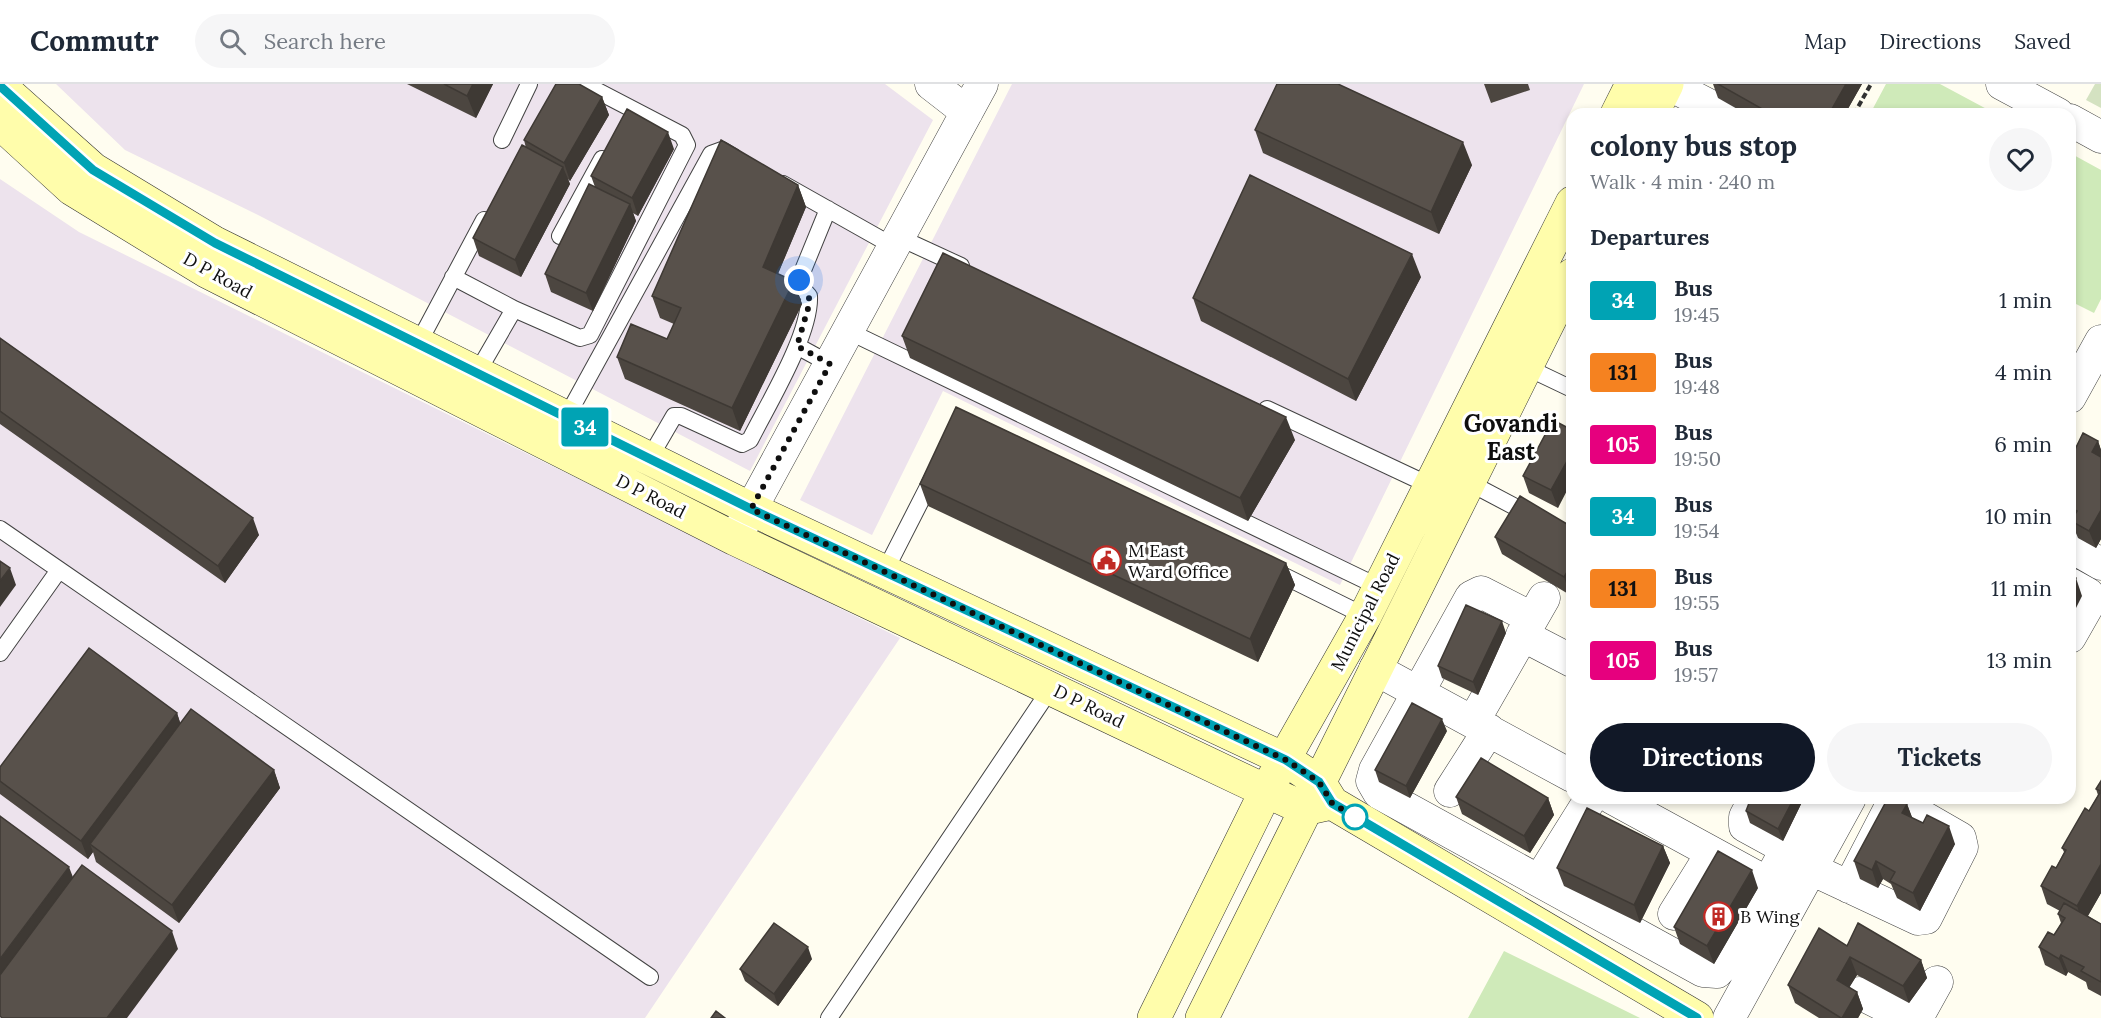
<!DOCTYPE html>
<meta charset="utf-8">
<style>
:root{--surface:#fff;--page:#f6f6f7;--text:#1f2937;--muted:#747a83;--line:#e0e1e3;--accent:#111827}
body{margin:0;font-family:Lora,serif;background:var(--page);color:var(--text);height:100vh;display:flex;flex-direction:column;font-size:22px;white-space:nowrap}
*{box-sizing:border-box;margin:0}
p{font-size:20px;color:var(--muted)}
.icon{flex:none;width:33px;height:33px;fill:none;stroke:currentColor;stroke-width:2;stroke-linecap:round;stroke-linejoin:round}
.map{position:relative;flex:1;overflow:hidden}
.drawer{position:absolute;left:1566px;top:24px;width:510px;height:696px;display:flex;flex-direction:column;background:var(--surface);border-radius:18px;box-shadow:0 3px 9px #0003}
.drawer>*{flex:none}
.badge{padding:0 12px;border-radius:4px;font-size:21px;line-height:39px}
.you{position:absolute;width:30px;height:30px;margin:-15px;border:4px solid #fff;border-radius:50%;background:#1a73e8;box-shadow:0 0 0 9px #1a73e833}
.map>.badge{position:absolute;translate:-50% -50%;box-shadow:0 0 0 3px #fff}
h2{padding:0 24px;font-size:22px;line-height:54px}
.round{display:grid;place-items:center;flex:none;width:63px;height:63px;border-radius:32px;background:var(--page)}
.head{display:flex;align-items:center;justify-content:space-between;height:102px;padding:0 24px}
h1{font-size:28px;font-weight:700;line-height:45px}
.button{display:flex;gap:12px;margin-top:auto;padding:12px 24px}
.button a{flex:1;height:69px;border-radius:36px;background:var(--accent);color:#fff;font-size:24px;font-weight:700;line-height:69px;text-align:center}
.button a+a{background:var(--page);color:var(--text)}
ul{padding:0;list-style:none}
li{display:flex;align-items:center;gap:18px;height:72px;padding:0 24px}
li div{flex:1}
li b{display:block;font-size:22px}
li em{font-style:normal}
li .badge{min-width:66px;font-weight:700;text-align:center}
header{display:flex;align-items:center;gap:36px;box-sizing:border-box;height:84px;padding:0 30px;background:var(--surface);border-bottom:2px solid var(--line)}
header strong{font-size:28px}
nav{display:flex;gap:33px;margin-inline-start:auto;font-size:21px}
.search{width:420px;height:54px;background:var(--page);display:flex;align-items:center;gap:15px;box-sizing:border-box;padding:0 21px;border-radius:33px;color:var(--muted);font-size:22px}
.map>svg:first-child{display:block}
.industrial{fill:#ede3ed}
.green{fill:#cfeab9}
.cemetery{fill:#d4e2c1}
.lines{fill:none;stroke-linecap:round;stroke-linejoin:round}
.lane-casing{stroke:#424242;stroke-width:18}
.street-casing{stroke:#424242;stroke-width:33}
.secondary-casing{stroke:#313131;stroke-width:34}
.path{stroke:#313131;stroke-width:4;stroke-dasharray:6 3;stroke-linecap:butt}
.lane{stroke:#fff;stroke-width:16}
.street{stroke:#fff;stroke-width:32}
.secondary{stroke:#fffdab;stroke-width:33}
.wall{fill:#4c4640}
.shaded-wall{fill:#3e3934}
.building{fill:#58514b;stroke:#3e3934;stroke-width:1.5}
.line-casing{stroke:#fff;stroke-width:14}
.line{stroke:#00a3b4;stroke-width:9}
.walk{stroke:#0f0f0f;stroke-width:6;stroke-dasharray:0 10.8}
.stop-dot{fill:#fff;stroke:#00a3b4;stroke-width:3}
.labels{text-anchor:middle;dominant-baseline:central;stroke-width:6;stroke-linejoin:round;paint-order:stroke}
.street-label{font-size:18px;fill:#0f0f0f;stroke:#fff}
.poi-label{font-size:18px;fill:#0f0f0f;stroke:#fff;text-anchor:start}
.district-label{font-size:24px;font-weight:bold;fill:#0f0f0f;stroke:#fff}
</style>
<header>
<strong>Commutr</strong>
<div class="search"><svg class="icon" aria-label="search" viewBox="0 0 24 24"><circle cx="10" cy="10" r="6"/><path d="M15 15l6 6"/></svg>Search here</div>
<nav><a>Map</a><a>Directions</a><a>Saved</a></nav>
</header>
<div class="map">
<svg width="2101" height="934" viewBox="0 0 2101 934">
<rect width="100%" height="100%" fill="#fffdf0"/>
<path class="industrial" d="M56 0H885L933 36 750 387 260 132 125 66Z
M1012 0H1584L1340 501 943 307 872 451 800 416Z
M0 95 79 148 900 554 645 934H0Z"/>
<path class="green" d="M1886 0H1940L1996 30H1870Z
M2070 69 2101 86V215L2094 229 2070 217Z
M1504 867 1640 934H1468Z"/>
<path class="cemetery" d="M2095 0H2101V24L2086 16Z"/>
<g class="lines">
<defs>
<path id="lane" d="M502 56 529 0
M783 100 893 162
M560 152 602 75
M898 153 961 182
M453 193 514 225 580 254 590 251 687 61 682 51 584 0
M848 247 1379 503
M418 260 484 136
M797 262 830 280
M1526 283 1572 305
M477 289 514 225
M1267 325 1429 401
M566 334 711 70 722 66 734 73
M649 375 674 332H681L742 360 750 356C768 320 811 250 809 212L801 203 799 196 828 125
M1468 398 1572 453
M0 445 650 893
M1274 487 1369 534
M884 489 934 391
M0 569 59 486
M829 934 1051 604"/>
<path id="street" d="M931 0 967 28
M1668 0 1726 30
M2002 0 2058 30
M2070 36 2101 53
M2070 313 2101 257
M738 449 982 0
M2070 462 2101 480
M2070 500 2088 510 2090 518 2070 553
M1532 534 1481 508 1471 513 1375 686 1372 697 1379 709 1703 887 1717 888 1725 879 1814 714
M1522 551 1572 577
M1375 585 1572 692
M1473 638 1544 514
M1450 707 1489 646
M1612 714 1753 791
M1755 714 1745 733V742L1787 765
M1811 785 1918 835 1926 834 1962 763 1960 754 1901 720H1892L1849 803
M1539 797 1591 714
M1674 830 1712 769
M1859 909 1909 934
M1729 934 1850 714
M1917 934 1937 898"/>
<path id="secondary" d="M0 2 93 85 215 159 751 425 1286 676 1319 698 1332 719 1697 934
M1617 30 1632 0
M1652 30 1667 0
M0 39 72 105 206 187 735 455 1266 707 1305 725 1332 719
M1154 934 1266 707 1365 532 1572 119
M1202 934 1572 191"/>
</defs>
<use href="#lane" class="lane-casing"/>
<use href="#street" class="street-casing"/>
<use href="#secondary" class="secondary-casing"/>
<path class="path" d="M1854 30 1871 0"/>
<use href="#lane" class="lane"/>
<use href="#street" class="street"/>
<use href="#secondary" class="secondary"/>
</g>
<path class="wall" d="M407 0H493L476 34Z
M1484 0H1528L1530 6 1491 19Z
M1713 0H1862L1845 30H1746L1718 14Z
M602 13 609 31 570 97 568 95 570 100 521 193 479 172 473 154 526 64 524 56Z
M1255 46 1472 81 1439 150 1263 69Z
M674 65 638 132 633 129 636 137 593 227 551 208 545 190 595 103 591 92Z
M798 101 806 123 778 190 794 197 802 220 740 347 625 295 617 273 667 255 674 240 660 234 652 212Z
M1421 193 1356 317 1201 237 1193 214Z
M902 252 1295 356 1248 437 910 274Z
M0 254 259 451 225 499 0 340Z
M1572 346 1558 424 1529 409 1523 392Z
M2098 357 2101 366V455L2096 464 2078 454 2071 437 2070 438V376Z
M920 400 1286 479 1295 501 1258 578 928 422Z
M1572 443 1570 511 1502 470 1495 453Z
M1506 549 1478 611 1442 594 1438 582Z
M177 629 180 639 274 686 280 704 179 839 96 778 93 768 88 775 0 710V683Z
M1447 647 1410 714 1379 698 1375 686Z
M2101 697V809L2088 832 2101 840V912L2088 905 2086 898 2068 888 2066 892 2045 881 2039 863 2054 851 2061 839 2058 830 2060 827 2047 820 2041 802 2056 784 2064 768 2062 764 2089 727 2098 711 2096 705Z
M1456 713 1548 714 1554 731 1530 769 1462 730Z
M1804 714 1783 757 1750 739 1746 727Z
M1907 720 1912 734 1955 760 1920 827 1897 814 1891 800 1883 795 1878 804 1860 795 1854 777Z
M1663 762 1670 779 1640 839 1564 802 1557 784Z
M1758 804 1714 880 1680 860 1674 843Z
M1847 862 1921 876 1927 894 1909 919 1857 891 1849 903 1857 908 1863 925 1858 934H1819L1795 919 1788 901Z
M812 875 778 922 745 897 740 885Z"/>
<path class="shaded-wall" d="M473 0H493L476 34 467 12Z
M1846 0H1862L1845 30H1829Z
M602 13 609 31 570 97 564 79Z
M668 48 674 65 638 132 632 114Z
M1463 58 1472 81 1439 150 1431 128Z
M563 83 570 100 521 193 515 176Z
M798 101 806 123 771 206 763 183Z
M630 120 636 137 593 227 586 209Z
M1412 170 1421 193 1356 317 1348 295Z
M794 197 802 220 740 347 732 324Z
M1286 333 1295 356 1248 437 1240 414Z
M2098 357 2101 366V381L2092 368Z
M1572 368V397L1558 424 1551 406Z
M2101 426V455L2096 464 2089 447Z
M253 434 259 451 225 499 218 482Z
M1286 479 1295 501 1258 578 1250 555Z
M1572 480V508L1570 511 1564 493Z
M10 484 16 501 0 523V497Z
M2076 494 2082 512 2070 536V506Z
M1502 537 1506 549 1478 611 1473 598Z
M177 629 183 647 90 760 93 768 88 775 81 757Z
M1442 635 1447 647 1410 714 1406 702Z
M274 686 280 704 179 839 172 821Z
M1548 714 1554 731 1530 769 1524 752Z
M1794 714H1804L1783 757 1778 745Z
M1907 720 1914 738 1902 729Z
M1949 742 1955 760 1920 827 1913 809Z
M1663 762 1670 779 1640 839 1634 821Z
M1876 777 1883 795 1878 804 1872 786Z
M2101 780V809L2083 840 2077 822Z
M69 783 76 801 0 901V875Z
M1752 786 1758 804 1714 880 1707 862Z
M172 847 178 865 127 934H107Z
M808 863 812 875 778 922 774 910Z
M2061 871 2068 888 2066 892 2059 875Z
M1850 873 1857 891 1843 914 1837 896Z
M1921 876 1927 894 1909 919 1903 902Z
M1857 908 1863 925 1858 934H1842Z"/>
<path class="building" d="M444 0H473L467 12Z
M556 0H579L602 13 564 79 524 56Z
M1277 0H1338L1463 58 1431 128 1255 46Z
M1718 0H1846L1829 30H1771Z
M627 25 668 48 632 114 591 92Z
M721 56 798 101 763 183 794 197 732 324 617 273 631 240 667 255 681 224 652 212Z
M522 61 563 83 515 176 473 154Z
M1250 91 1412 170 1348 295 1193 214Z
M589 100 630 120 586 209 545 190Z
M943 169 1286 333 1240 414 902 252Z
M0 254 253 434 218 482 0 327Z
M956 323 1286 479 1250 555 920 400Z
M1553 336 1572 346V368L1551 406 1523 392Z
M2083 349 2098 357 2092 368 2101 373V426L2089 447 2071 437 2077 427 2070 423V376Z
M1520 412 1572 443V480L1564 493 1495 453Z
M0 477 10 484 0 497Z
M2070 491 2076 494 2070 506Z
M1466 521 1502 537 1473 598 1438 582Z
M89 564 177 629 81 757 0 697V683Z
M1412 619 1442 635 1406 702 1375 686Z
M191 625 274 686 172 821 90 760Z
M1481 674 1548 714 1524 752 1456 713Z
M2101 697V780L2077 822 2041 802 2052 782 2056 784 2066 766 2062 764 2085 724 2089 727 2101 707 2096 705Z
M1751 714H1794L1778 745 1746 727Z
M1888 714H1896L1907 720 1902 729 1923 739 1927 731 1949 742 1913 809 1890 797 1895 788 1876 777 1872 786 1854 777Z
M1587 724 1663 762 1634 821 1557 784Z
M0 732 69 783 0 875Z
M1718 767 1752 786 1707 862 1674 843Z
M82 781 172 847 107 934H2L0 932V891Z
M2064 819 2101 840V898L2081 887 2084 883 2061 871 2059 875 2039 863 2048 848 2054 851 2065 834 2058 830Z
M774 839 808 863 774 910 740 885Z
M1858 839 1921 876 1903 902 1850 873 1837 896 1857 908 1842 934H1841L1788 901 1819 844 1847 862Z
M716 927 725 934H711Z"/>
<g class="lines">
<defs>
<path id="line" d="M0 2 93 86 215 159 751 425 1286 676 1319 698 1332 719 1697 934"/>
</defs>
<use href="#line" class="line-casing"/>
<use href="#line" class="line"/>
<path class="walk" d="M799 196 801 203 809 212V221L797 262 830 280 751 425 1286 676 1319 698 1332 719 1355 733"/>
</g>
<defs>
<symbol id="civic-ring" viewBox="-11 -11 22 22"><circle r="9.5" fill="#fff" stroke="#c02a25" stroke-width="1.5"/><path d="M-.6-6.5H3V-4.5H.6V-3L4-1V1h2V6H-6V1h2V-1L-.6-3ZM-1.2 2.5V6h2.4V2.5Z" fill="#c02a25"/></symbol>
<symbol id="building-ring" viewBox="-11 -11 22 22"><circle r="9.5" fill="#fff" stroke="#c02a25" stroke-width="1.5"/><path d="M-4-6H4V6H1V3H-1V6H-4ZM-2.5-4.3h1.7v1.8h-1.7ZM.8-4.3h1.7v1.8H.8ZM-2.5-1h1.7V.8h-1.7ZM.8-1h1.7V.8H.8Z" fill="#c02a25"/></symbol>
</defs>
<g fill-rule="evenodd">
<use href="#civic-ring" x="1090" y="460" width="33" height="33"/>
<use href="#building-ring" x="1702" y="816" width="33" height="33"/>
</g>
<circle class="stop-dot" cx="1355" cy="733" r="12"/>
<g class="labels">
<g class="street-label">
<text transform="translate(218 191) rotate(29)">D P Road</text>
<text transform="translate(651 412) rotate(27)">D P Road</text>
<text transform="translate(1365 528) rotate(-63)">Municipal Road</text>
<text transform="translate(1089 622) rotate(26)">D P Road</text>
</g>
<g class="poi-label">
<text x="1128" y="466">M East<tspan x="1128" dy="21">Ward Office</tspan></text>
<text x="1740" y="832">B Wing</text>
</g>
<g class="district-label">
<text x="1511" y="339">Govandi<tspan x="1511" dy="28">East</tspan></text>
</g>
</g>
</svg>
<div class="you" style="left:799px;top:196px"></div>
<b class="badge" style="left:585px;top:343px;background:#00a3b4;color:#fff">34</b>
<section class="drawer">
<div class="head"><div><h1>colony bus stop</h1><p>Walk · 4 min · 240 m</p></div><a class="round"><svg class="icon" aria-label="heart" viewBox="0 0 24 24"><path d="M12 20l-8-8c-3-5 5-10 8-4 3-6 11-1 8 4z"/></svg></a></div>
<h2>Departures</h2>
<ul>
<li><span class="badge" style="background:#00a3b4;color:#fff">34</span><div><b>Bus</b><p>19:45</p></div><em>1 min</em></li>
<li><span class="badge" style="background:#f58220;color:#111">131</span><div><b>Bus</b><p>19:48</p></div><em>4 min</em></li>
<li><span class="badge" style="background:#e6007e;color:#fff">105</span><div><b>Bus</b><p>19:50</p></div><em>6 min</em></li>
<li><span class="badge" style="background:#00a3b4;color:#fff">34</span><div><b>Bus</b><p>19:54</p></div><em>10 min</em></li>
<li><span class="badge" style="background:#f58220;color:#111">131</span><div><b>Bus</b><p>19:55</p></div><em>11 min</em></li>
<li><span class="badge" style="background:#e6007e;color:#fff">105</span><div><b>Bus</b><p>19:57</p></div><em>13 min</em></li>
</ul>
<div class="button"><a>Directions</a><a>Tickets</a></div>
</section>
</div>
